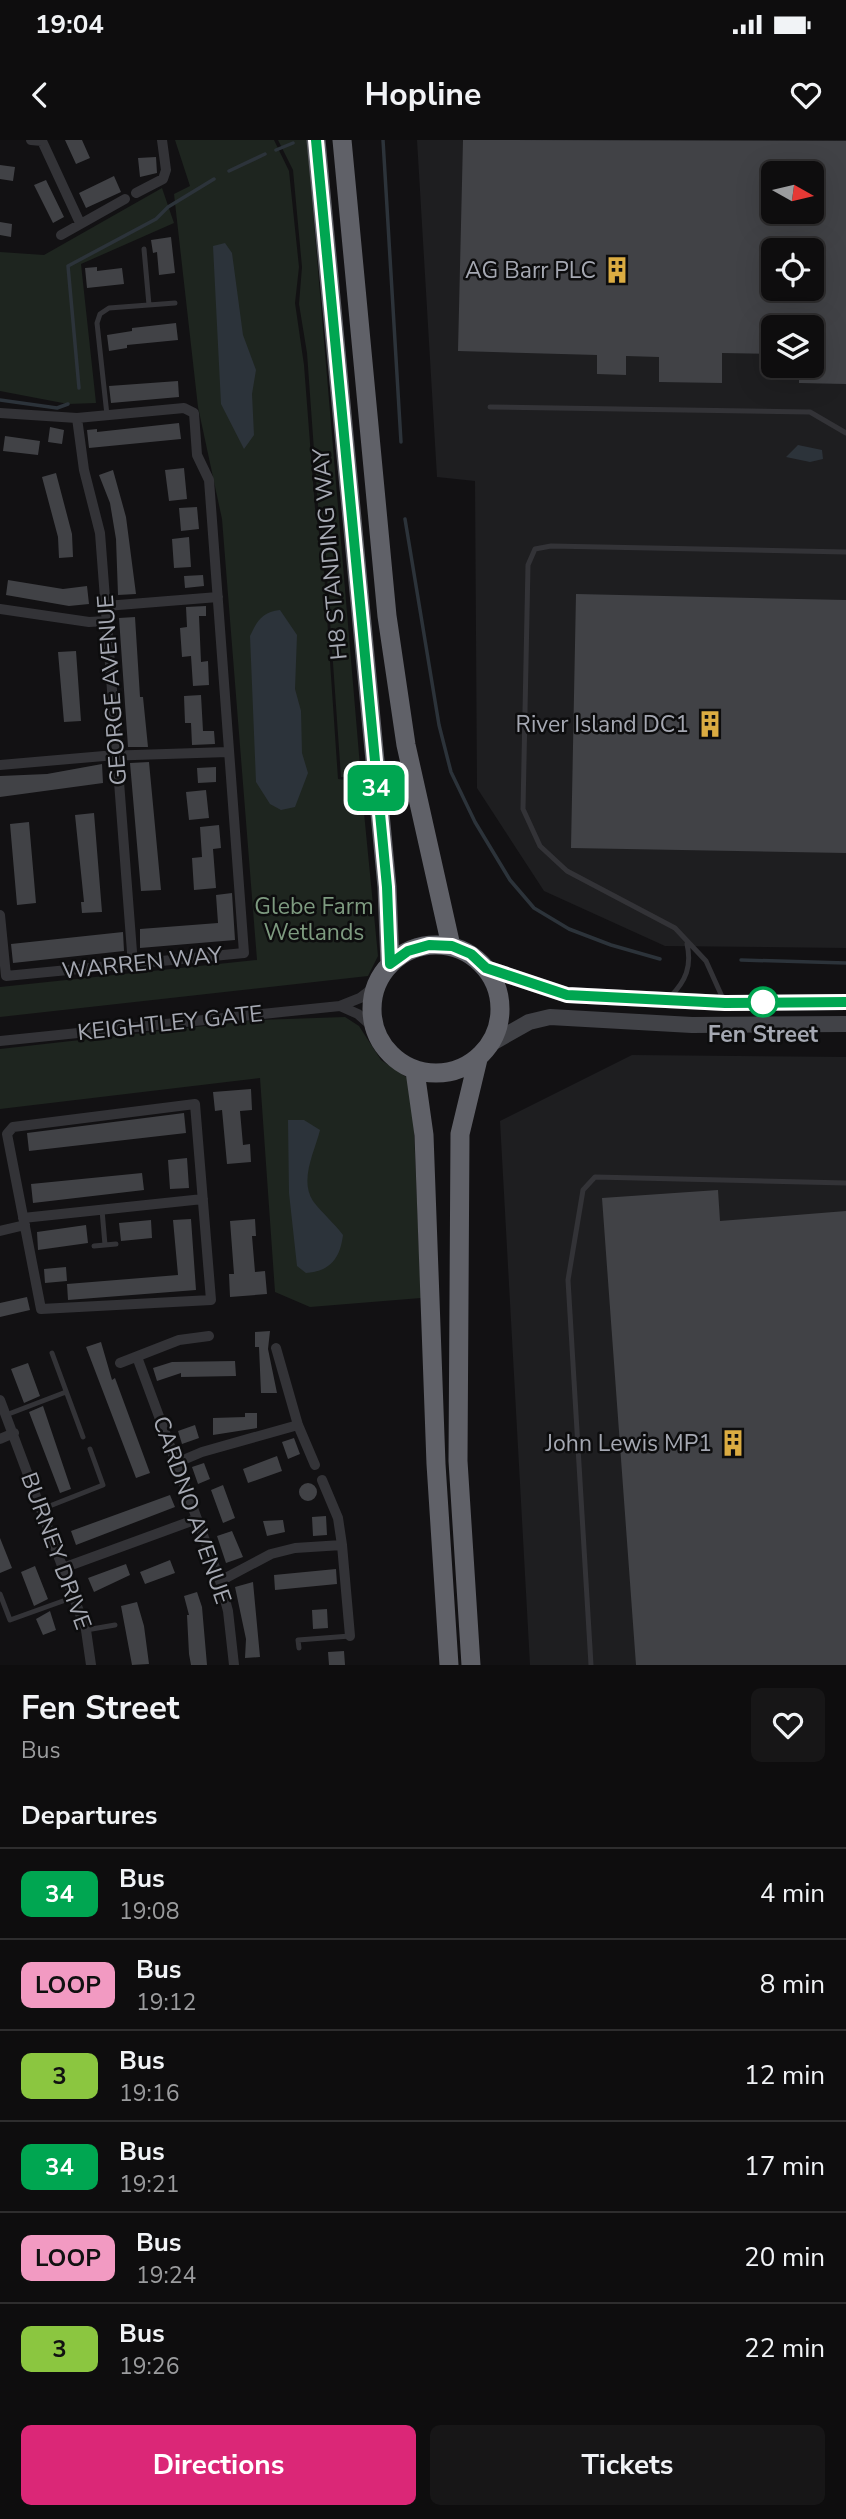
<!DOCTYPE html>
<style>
:root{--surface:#0e0d0e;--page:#171617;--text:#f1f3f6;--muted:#9b9c9e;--line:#2e2d2e;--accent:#db2777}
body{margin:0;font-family:"Nunito Sans",sans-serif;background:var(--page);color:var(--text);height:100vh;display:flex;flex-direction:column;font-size:26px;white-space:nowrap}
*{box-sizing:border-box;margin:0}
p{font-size:23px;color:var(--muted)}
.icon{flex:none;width:38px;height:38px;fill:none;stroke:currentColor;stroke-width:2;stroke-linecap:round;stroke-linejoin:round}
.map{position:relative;height:1525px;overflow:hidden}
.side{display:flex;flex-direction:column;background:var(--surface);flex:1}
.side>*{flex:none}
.badge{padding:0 14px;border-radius:10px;font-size:24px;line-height:46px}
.needle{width:46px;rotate:98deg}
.fabs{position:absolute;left:761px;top:21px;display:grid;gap:14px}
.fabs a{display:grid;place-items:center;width:63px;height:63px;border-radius:10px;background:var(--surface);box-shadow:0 7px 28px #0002,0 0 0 2px var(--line);font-size:35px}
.map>.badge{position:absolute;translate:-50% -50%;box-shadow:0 0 0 4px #fff}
h2{padding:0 21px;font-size:26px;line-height:63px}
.round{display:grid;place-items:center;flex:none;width:74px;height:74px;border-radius:10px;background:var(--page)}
.head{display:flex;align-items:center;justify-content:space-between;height:119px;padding:0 21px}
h1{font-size:33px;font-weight:700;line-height:52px}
.action{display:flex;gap:14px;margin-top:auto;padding:14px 21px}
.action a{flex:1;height:80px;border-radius:10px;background:var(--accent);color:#fff;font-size:28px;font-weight:700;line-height:80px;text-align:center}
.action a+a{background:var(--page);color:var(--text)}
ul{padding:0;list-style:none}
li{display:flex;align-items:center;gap:21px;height:91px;padding:0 21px;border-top:2px solid var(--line)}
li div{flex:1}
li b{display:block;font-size:26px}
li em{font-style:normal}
li .badge{min-width:77px;font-weight:700;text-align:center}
.status{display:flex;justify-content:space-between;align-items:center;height:49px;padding:0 35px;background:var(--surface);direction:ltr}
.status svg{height:19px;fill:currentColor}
header{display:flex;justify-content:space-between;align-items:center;height:91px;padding:0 21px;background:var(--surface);font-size:32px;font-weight:700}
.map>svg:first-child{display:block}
.built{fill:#1e1e20;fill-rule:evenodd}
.green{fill:#1e251f}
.water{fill:#2c333a}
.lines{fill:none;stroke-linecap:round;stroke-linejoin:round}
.stream{stroke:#2c333a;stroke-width:3.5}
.building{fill:#414246;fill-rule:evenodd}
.lane{stroke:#333337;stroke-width:5}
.street{stroke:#333337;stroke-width:10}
.secondary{stroke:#414247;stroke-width:16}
.highway{stroke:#606168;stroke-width:19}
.line-casing{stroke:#fff;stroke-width:16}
.line{stroke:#00a651;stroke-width:10}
.stop-dot{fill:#fff;stroke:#00a651;stroke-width:3.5}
.labels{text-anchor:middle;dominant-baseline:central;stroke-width:5;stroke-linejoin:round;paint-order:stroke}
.poi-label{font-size:23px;fill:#a5a8b2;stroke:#0d0d0e;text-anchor:end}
.street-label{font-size:23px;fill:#a5a8b2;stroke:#0d0d0e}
.park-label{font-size:23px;fill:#7e9b80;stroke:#0d0d0e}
.stop-label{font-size:23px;font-weight:bold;fill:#a5a8b2;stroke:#0d0d0e}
</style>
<div class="status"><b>19:04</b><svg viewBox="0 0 49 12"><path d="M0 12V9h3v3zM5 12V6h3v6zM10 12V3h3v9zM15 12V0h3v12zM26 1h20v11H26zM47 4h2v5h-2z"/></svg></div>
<header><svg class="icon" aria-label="back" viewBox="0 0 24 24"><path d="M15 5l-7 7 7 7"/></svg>Hopline<svg class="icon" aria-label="heart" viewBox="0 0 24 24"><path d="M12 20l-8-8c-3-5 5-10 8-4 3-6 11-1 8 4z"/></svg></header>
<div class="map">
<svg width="846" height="1525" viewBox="0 0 846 1525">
<rect width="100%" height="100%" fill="#121113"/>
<path class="built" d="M417 0H846V808L665 806 544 751 477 648 475 341 437 337ZM774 33H812V72H774ZM774 110H812V149H774ZM774 187H812V226H774Z
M632 915 846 917V1525H530L500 981Z"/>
<path class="green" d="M175 0H274L289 31 299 127 295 163 304 225 315 368 323 418 338 639 361 642 378 816 368 836 0 877V847L257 820 222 379 198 267 174 54 190 46Z
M278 0H307L361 638 341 637 325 409 318 366 307 213 299 164 302 127 293 30Z
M162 48 174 83 81 124 96 263 68 264 0 251V112L44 115Z
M345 877 359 886 381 920 412 941 421 1158 310 1167 275 1152 260 938 0 969V909L258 880Z"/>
<path class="water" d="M225 103 232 113 243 195 256 230 252 254 254 295 244 309 221 264 213 106Z
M798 305 822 310 823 319 810 322 786 317Z
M280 470 297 495 295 549 301 571 302 613 308 633 295 667 281 670 270 664 256 642 250 496C257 481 262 472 280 470Z
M288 980H304L320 990C315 1011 299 1040 313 1061 322 1073 334 1083 343 1095 340 1118 331 1131 306 1133L297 1126 289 1053Z"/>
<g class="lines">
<path class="stream" d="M383 0 401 302
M276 10 293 3
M229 31 265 14
M79 248 68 126 156 79 168 67 214 39
M0 260 57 268 68 264
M405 379 439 585 451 632 475 682 510 740 534 768 569 789 611 805 660 819
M741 820 846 823"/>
</g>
<path class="building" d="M65 0H82L90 18 76 24Z
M463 0 846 1V244L799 243V226H812V187H774V214L722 213V243L659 242V217L626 216V235L597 234V215L458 211ZM774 33H812V72H774ZM774 110H812V149H774Z
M156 17 157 33 140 37 138 18Z
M0 25 15 27 13 41 0 39Z
M114 36 121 52 86 68 79 53Z
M46 40 64 77 53 83 34 45Z
M0 82 12 84 11 97 0 95Z
M171 97 175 133 159 135 157 112 153 113 151 100Z
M97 127V131L122 128 124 144 87 148 85 128Z
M176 183 178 200 127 205V208L109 211 107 195 132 191V188Z
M178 241 179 257 111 263 109 246Z
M179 283 181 299 89 308 87 290 97 289V292Z
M50 287 64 290 62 304 48 302Z
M5 296 40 301 38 315 3 311Z
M184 328 187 359 169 361 165 330Z
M113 330 126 377 136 454 118 455 116 399 110 363 99 335Z
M56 333 72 394 73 417 59 418 58 397 42 337Z
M197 367 199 389 181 391 179 368Z
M189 397 191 427 174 428 172 399Z
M203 435 204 446 185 448 184 436Z
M8 440 63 449 87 446 89 464 69 466 6 455Z
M576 454 846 460V713L571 708Z
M206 466V476H199L201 522 208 521 209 545 193 546 191 516 182 517 180 488 187 487 186 467Z
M135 477 140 557H143L148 607H128L119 478Z
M76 511 81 581 64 582 58 512Z
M201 555 203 591H214L215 604 192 605 191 583H185L184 556Z
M149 622 161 750 141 751 130 623Z
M102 624 103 643 0 657V636L47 634Z
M216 627V642L198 643 197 628Z
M206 650 209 678 189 680 186 652Z
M94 673 102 772 82 773 81 762H84L75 675Z
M29 682 36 763 17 765 10 684Z
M219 685 221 708 213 709 216 748 194 750 192 718 202 717 200 687Z
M232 753 235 800 140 808V789L218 783 216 755Z
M123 792 124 811 13 823 11 804Z
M251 949 252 970 240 971 243 1005 250 1004 251 1022 227 1024 222 970 215 971 213 952Z
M184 973 186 993 29 1011 27 993Z
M187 1018 189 1048 170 1049 168 1020Z
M142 1033 144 1050 33 1063 31 1044Z
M718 1050 720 1081 846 1071V1525H636L602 1058Z
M191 1079 196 1150 68 1160 67 1144 178 1135 173 1080Z
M255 1079 256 1096H252L255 1132 265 1131 267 1154 230 1157 229 1134H234L230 1081Z
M151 1080 152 1098 121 1101 119 1083Z
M86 1085 88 1103 38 1110 37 1092Z
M66 1127 67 1141 45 1143 44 1129Z
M27 1157 30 1170 0 1177V1163Z
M270 1191 268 1209 277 1253H261L259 1207H255V1192Z
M101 1202 112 1240 115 1238 150 1333 136 1338 86 1207Z
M235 1221 236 1236 181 1237V1233L157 1241 153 1228 172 1222Z
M28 1223 40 1256 24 1263 11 1229Z
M43 1266 71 1349 60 1353 29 1272Z
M245 1273H257V1288L213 1295V1278L245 1277Z
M195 1285 199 1298 182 1304 178 1291Z
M294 1298 300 1314 288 1319 282 1302Z
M277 1316 282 1331 248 1343 243 1329Z
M204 1323 210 1339 198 1344 192 1327Z
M299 1352a9 9 0 1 1 18 0a9 9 0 1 1-18 0Z
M223 1345 235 1378 223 1383 211 1350Z
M170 1355 175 1367 76 1405 71 1391Z
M326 1376 327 1395 313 1396 312 1377Z
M283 1380 285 1392 267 1396 263 1381Z
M232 1391 243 1417 226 1423 217 1396Z
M0 1398 12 1428 0 1433Z
M170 1420 175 1433 145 1444 140 1432Z
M126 1424 130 1435 94 1452 88 1438Z
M35 1426 48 1459 34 1466 21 1432Z
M336 1429 337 1444 275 1450 274 1435Z
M253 1442 260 1517 245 1518 246 1499 235 1447Z
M197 1452 202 1467 207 1525H191L189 1514 187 1475H189L184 1456Z
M137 1462 144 1486 149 1524 132 1525 121 1466Z
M327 1469 328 1488 313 1489 312 1470Z
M50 1471 56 1490 43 1495 36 1479Z
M344 1511 345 1525H329L328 1512Z"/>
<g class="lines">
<path class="lane" d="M144 109 149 165
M490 267 810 272 846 293
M107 275 97 183 100 174 109 168 175 163
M670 857C686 841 692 826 687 804
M724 861 706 821 675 788 567 731 540 706 523 669 528 425 535 409 551 406 846 412
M102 1070 105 1105
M94 1106 116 1104
M52 1213 83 1297
M6 1275 66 1252
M42 1369 103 1345 90 1309
M0 1454 10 1480 74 1457
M86 1490 115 1485
M299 1508 298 1500 350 1496
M591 1525 568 1140 583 1050 595 1037 846 1043"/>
<path class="street" d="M31 0 42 1 80 83
M136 53 163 39 166 30 162 0
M61 95 125 59
M0 273 77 278 184 268 194 273 197 315 209 340 244 813 6 836 0 775
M77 278 84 330 100 393 133 825
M106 466 218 457
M0 469 89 482 107 481
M0 625 104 616 228 612
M340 866 358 874 376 890
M0 901 340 866 360 858 377 845
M195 964 211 1160 41 1169 7 994 13 987Z
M23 1078 203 1059
M0 1091 25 1085
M276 1208 298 1285 315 1325
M137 1217 220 1441 228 1471 234 1525
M120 1223 179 1200 209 1196
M0 1260 86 1490 91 1525
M0 1299 14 1293
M176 1323 202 1312 298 1285
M342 1405 350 1496
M63 1428 197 1379
M220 1441 271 1414 295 1408 342 1405 338 1378 322 1340"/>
<path class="secondary" d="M486 828 567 855 725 863 846 862
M492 903 529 882 550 877 692 885 846 884"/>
<path class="highway" d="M316 0 387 747 390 824
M342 0 387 476 406 605 451 806
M372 869a64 64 0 1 1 128 0a64 64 0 1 1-128 0Z
M415 931 424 995 436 1324 449 1525
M471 1525 458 1321 460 994 478 919"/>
</g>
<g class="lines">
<defs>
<path id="line" d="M316 0 387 747 390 824 408 811 429 805 452 806 471 814 486 828 567 855 725 863 846 862"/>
</defs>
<use href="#line" class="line-casing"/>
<use href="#line" class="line"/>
</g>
<defs>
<symbol id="building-bare" viewBox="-9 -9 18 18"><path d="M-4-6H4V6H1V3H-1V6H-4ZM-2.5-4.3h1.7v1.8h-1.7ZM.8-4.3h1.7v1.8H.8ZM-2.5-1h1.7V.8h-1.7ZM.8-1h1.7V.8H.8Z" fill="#dbac42" stroke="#0d0d0e" stroke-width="2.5" paint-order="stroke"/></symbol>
</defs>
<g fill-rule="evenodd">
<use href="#building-bare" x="598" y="111" width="38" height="38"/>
<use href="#building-bare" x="691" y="565" width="38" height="38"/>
<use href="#building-bare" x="714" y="1284" width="38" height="38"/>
</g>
<circle class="stop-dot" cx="763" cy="862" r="14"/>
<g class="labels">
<g class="poi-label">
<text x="596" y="130">AG Barr PLC</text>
<text x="689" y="584">River Island DC1</text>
<text x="712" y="1303">John Lewis MP1</text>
</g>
<g class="street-label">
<text transform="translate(330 414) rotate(-95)">H8 STANDING WAY</text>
<text transform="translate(112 550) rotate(-94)">GEORGE AVENUE</text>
<text transform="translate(142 823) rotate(-6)">WARREN WAY</text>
<text transform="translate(170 883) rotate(-6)">KEIGHTLEY GATE</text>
<text transform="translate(192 1370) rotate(71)">CARDNO AVENUE</text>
<text transform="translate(56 1411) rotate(70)">BURNEY DRIVE</text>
</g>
<g class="park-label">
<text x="314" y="766">Glebe Farm<tspan x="314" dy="26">Wetlands</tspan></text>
</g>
<g class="stop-label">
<text x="763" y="894">Fen Street</text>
</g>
</g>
</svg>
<div class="fabs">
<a><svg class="needle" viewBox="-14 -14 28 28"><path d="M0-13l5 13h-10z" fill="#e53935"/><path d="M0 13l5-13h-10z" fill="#9b9c9e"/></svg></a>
<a><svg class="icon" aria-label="locate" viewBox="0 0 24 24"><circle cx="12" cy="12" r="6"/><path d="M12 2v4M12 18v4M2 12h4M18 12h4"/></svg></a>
<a><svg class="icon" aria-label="layers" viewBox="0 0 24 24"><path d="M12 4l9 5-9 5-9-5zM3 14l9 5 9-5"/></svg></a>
</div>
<b class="badge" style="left:376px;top:648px;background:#00a651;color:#fff">34</b>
</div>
<section class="side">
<div class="head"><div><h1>Fen Street</h1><p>Bus</p></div><a class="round"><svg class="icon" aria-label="heart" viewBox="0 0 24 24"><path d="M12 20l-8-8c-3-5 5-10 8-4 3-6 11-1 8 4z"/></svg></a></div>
<h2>Departures</h2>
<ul>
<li><span class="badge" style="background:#00a651;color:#fff">34</span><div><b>Bus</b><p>19:08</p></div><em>4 min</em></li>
<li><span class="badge" style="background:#f29ac2;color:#111">LOOP</span><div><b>Bus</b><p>19:12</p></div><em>8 min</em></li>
<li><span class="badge" style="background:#8bc640;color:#111">3</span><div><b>Bus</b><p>19:16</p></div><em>12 min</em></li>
<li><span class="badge" style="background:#00a651;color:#fff">34</span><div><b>Bus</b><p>19:21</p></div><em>17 min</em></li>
<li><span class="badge" style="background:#f29ac2;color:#111">LOOP</span><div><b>Bus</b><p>19:24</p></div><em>20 min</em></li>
<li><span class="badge" style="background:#8bc640;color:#111">3</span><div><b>Bus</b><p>19:26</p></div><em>22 min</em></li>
</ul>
<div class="action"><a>Directions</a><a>Tickets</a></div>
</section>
